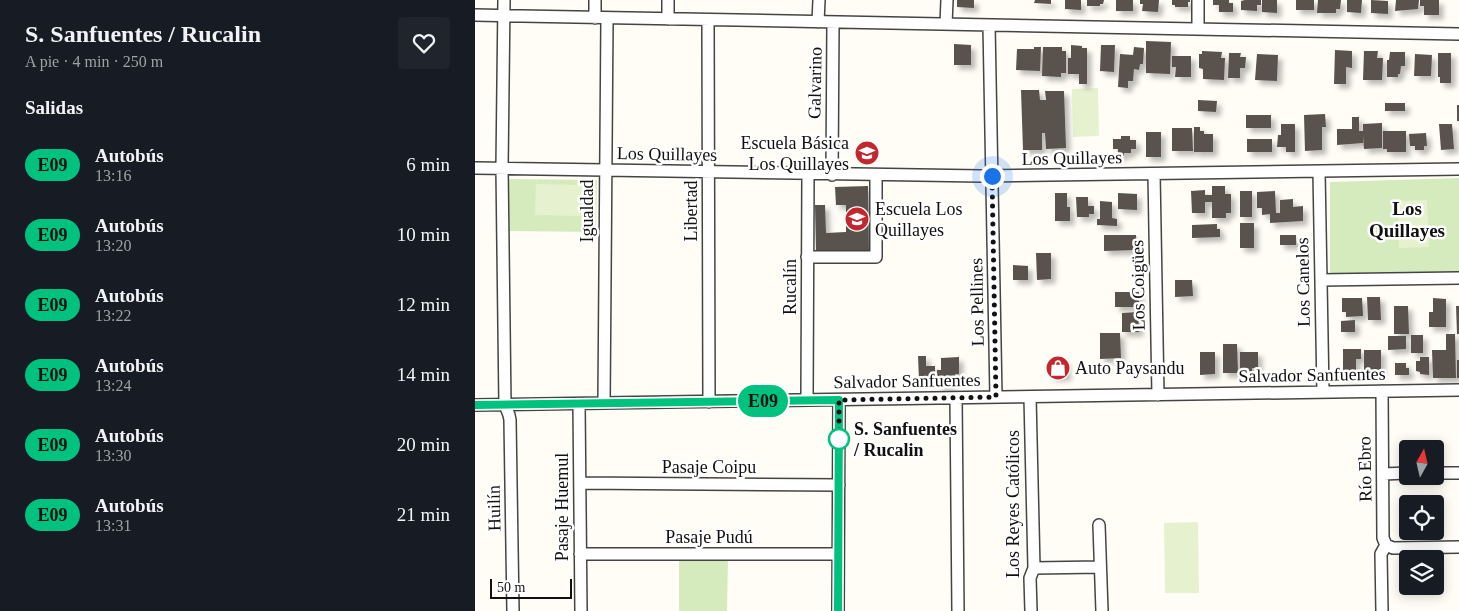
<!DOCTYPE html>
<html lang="es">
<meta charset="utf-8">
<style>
:root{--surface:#171b24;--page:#20242c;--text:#f1f3f6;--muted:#9ea1a6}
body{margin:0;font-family:Georgia,serif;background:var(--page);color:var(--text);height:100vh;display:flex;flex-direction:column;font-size:19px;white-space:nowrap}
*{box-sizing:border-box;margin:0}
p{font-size:16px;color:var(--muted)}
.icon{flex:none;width:28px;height:28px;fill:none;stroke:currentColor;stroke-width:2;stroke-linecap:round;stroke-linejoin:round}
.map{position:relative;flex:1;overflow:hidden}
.drawer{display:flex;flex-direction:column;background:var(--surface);width:475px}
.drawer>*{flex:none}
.badge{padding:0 10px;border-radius:16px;font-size:18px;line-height:32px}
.needle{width:32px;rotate:8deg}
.buttons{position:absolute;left:924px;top:440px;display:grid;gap:10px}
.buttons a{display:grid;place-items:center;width:45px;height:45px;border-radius:5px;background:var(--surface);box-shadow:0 2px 12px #0003;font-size:25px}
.scale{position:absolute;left:15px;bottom:12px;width:82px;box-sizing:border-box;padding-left:5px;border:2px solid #111;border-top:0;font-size:14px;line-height:18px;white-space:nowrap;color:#111;-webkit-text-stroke:4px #fff;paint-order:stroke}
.you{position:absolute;width:25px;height:25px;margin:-12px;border:4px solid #fff;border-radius:50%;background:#1a73e8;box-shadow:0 0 0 8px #1a73e833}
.map>.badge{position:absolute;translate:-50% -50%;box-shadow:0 0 0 2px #fff}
h2{padding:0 25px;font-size:19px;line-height:45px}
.round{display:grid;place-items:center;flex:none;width:52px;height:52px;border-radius:5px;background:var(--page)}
.summary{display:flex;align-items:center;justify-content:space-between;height:85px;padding:0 25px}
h1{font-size:24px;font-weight:700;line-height:38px}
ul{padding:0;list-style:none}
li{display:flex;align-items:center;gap:15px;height:70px;padding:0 25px}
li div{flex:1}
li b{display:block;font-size:19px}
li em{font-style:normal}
li .badge{min-width:55px;font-weight:700;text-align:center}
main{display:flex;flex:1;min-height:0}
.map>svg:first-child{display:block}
.green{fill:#d5ebbd}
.pitch{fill:#e6f2cf}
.building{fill:#5a524d;filter:url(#shadow)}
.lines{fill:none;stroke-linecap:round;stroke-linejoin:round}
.minor-casing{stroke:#444;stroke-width:14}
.minor{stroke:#fff;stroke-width:11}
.line-casing{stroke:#fff;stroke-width:11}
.line{stroke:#00c27f;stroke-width:8}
.walk{stroke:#111;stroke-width:5;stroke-dasharray:0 9}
.stop-dot{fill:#fff;stroke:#00c27f;stroke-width:2.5}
.labels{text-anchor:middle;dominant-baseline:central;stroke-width:5;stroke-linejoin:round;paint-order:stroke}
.street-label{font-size:18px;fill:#111;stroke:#fff}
.poi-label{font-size:18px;fill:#111;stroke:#fff;text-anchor:start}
.stop-label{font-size:18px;font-weight:bold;fill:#111;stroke:#fff;text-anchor:start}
.neighbourhood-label{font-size:19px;font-weight:bold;fill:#111;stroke:#fff}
</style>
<main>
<section class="drawer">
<div class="summary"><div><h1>S. Sanfuentes / Rucalin</h1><p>A pie · 4 min · 250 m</p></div><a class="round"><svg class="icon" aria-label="heart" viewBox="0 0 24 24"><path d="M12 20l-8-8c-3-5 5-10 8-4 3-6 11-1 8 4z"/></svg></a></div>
<h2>Salidas</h2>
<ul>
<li><span class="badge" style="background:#00c27f;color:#111">E09</span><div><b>Autobús</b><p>13:16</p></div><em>6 min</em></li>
<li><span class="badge" style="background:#00c27f;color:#111">E09</span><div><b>Autobús</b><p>13:20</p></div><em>10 min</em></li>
<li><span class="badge" style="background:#00c27f;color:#111">E09</span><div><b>Autobús</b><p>13:22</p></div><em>12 min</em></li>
<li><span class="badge" style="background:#00c27f;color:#111">E09</span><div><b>Autobús</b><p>13:24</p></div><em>14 min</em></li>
<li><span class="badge" style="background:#00c27f;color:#111">E09</span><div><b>Autobús</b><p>13:30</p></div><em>20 min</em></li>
<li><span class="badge" style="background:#00c27f;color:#111">E09</span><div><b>Autobús</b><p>13:31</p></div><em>21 min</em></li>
</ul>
</section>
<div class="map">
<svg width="984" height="611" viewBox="0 0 984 611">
<defs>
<filter id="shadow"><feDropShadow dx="4.5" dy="4.5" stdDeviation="2.5" flood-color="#0004"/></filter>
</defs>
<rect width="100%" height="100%" fill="#fffdf5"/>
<path class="green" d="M984 178V273L855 274V182Z
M34 179 122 180 121 232 34 231Z
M204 560H253L252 611H204Z"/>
<path class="pitch" d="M623 88 624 136 598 137 597 89Z
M61 184 108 185 107 216 60 215Z
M952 200 954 247 924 248 923 201Z
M723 522 724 593H690L689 523Z"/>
<path class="building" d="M482 0H499V8L482 7Z
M560 0H576V4L559 3Z
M590 0H606V10L590 9Z
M612 0H629L628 4H625V6H612Z
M641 0H658V11H641Z
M665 0H684L683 12 667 11 668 4H665Z
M697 0H715V2H713V7H700V5H697Z
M738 0H754V3H758V12H744V5H738Z
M770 0H786V5H782V11L766 10V1Z
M787 0H802V13L787 12Z
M821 0H839V10H821Z
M843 0H866L865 9H861V13H842Z
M872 0H887L886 13 872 12Z
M896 0 913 1V14L896 13Z
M921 0H944L943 9 920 11Z
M945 0H964V15H949V6H945Z
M671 41 696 42 695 74 671 73Z
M479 44 496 45V65H479Z
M596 45 607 46V48H612V84H604V74H593V58H596Z
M626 45H640L639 72 625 71Z
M559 47H566L565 71 541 70 542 49H559Z
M568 47H587V51H591V73H586V77L567 76Z
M659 47 669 48 668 64H665L664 70 659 69 658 81H653V88L643 87 645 54 658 55Z
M860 50 877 51V68L871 67V84H859Z
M727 51 747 52 746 58H750L749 80 728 79V69L724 68V54H727Z
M889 51H903L902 58H908L907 80H888Z
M915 52H930V66H926L925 74H923V77H912V60H914Z
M754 53H766L765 57H771L770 68H765V78H753Z
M963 53H976V83H965V77H963Z
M782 54 803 55 802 81 780 80Z
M940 54 957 55 956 76H939Z
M697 56H716V77H700L701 67H697Z
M546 90H564L565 100H571L570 91H589L591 148 571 149 570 133H567V150H548Z
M723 100 742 101 741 112 723 111Z
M910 103H930V111H910Z
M982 105H984V121H982Z
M850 114 851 127H847V150L830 151 829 115Z
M771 115H796V128H771Z
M877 117H884V131H888V124L907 123V148L889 149 888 136V143L862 145V129H877Z
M806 124H820V152H811V147H802L803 135H806Z
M964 124H977L979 149 966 150Z
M719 127H725V131H729V134H738V152H719Z
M697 128H717L718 151H697Z
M908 131H931V152H912V149H908Z
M671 132H686V157H671Z
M951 133 952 146H949V150H940V146H935L934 134Z
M646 136H655V140H661V149H656V153H649V156H643V149H638V139H646Z
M772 139H797V152H772Z
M393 186 394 252 341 253 340 205H350L351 233 371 232V205H361L360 187Z
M737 186H750V194H756V213H751V218H737V202H730V213H717L716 191 730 190V195H737Z
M765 191H777V217H765Z
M800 191 801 213H805V200L818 199V207L828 206V221L795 223V214L787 215V208H782V192Z
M580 193H592V207H595V221H580Z
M643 193 662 194V210L643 209Z
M601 197H613V206H619V214H614V217H602Z
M625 201 637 202V218L642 219V226L622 225V219H625Z
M765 223H779V248H765Z
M742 224V229H745V237L717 238V225Z
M629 235H661L662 250 629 251Z
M805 235H821V245H805Z
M561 253H576V279L562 280Z
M538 265 553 266V280H538Z
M700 280H717L718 296 700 297Z
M640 292H664V307H640Z
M892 297H905L906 320H893Z
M867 298H887L888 316 871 317V312H867Z
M958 298 971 299V327H954V312H958Z
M919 306H933L934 334H919Z
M981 306H984V334H982Z
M663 312 664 332H647V313Z
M880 320V332H866V321Z
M625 333H645L646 358 625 359Z
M971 334H980L981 378H958L957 350H971Z
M936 335H948V353H936Z
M913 336H931V349L913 350Z
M748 344H762L763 373H748Z
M868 349H886V359H881V376H868Z
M889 350H906V375H889Z
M725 352H740V374L725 375Z
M765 352H783V368H777V371H765Z
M443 356H451V366H460V375H455V380H444Z
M484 357V374H480V382H476V386H463L462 370H466V358Z
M945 357H954V375L945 374V372L941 371V361H945Z
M590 359 592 376 576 377 574 360Z
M982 360H984V378H982Z
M920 363H931V368H934V375H920Z"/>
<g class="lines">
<defs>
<path id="minor" d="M29 0 27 168 30 405 34 415 35 420 38 611
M0 15 984 34
M120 18V0
M193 19V0
M233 20 234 402
M343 22 344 0
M471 24 472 0
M514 25 521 397
M723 29V0
M0 168 506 176 984 169
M844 172 848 392
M679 174 683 395
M357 175 358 22
M332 257H401V176
M846 280 984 278
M907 391 908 538 911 545
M555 397 559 568 555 578 556 611
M481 398 483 611
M332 400 333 174
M129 403 132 18
M104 404 106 611
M0 405 984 390
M960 473H984
M908 474 932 473
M105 483 364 485
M624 525 627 611
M911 545 918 548 984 547
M105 554H363
M559 568 625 567
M363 611 364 400
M907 611 906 554 911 545"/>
</defs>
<use href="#minor" class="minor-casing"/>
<use href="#minor" class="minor"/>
</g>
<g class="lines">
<defs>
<path id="line" d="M0 405 364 400 363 611"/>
</defs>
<use href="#line" class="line-casing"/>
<use href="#line" class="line"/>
<path class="walk" d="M364 439V400L521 397 517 176"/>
</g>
<defs>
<symbol id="school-disc" viewBox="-11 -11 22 22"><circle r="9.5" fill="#c4262e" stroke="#fff"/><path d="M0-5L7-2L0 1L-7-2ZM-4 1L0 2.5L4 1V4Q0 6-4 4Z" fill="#fff"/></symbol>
<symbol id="shop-disc" viewBox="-11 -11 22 22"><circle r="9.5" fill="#c4262e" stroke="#fff"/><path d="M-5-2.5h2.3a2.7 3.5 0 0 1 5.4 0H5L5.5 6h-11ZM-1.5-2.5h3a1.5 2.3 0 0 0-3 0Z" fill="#fff"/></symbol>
</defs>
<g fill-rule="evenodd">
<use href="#school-disc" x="378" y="139" width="28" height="28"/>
<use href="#school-disc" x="368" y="205" width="28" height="28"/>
<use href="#shop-disc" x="569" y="354" width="28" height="28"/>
</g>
<circle class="stop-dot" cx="364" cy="439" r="10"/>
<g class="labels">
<g class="street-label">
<text transform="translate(340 83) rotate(-89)">Galvarino</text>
<text transform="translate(192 154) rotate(1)">Los Quillayes</text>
<text transform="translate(597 158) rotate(-1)">Los Quillayes</text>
<text transform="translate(112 211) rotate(-90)">Igualdad</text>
<text transform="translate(216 211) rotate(-90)">Libertad</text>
<text transform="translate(828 282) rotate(-91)">Los Canelos</text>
<text transform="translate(663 285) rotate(-91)">Los Coigües</text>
<text transform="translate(315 287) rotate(-90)">Rucalín</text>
<text transform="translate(502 302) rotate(-91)">Los Pellines</text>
<text transform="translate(837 375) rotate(-1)">Salvador Sanfuentes</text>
<text transform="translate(432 381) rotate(-1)">Salvador Sanfuentes</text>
<text x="234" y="467">Pasaje Coipu</text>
<text transform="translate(890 469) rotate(-91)">Río Ebro</text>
<text transform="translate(538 504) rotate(-90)">Los Reyes Católicos</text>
<text transform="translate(87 507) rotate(-90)">Pasaje Huemul</text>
<text transform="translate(19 508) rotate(-91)">Huilín</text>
<text x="234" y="537">Pasaje Pudú</text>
</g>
<g class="poi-label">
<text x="374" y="143" text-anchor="end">Escuela Básica<tspan x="374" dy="21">Los Quillayes</tspan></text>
<text x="400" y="209">Escuela Los<tspan x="400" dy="21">Quillayes</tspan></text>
<text x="600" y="368">Auto Paysandu</text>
</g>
<g class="stop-label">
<text x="379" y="429">S. Sanfuentes<tspan x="379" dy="21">/ Rucalin</tspan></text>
</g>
<g class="neighbourhood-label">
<text x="932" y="208">Los<tspan x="932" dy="22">Quillayes</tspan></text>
</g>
</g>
</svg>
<div class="buttons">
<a><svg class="needle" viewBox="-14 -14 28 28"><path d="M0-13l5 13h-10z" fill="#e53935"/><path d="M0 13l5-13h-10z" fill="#9ea1a6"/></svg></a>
<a><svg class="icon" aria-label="locate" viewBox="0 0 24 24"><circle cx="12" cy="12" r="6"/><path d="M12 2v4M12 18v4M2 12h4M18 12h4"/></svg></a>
<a><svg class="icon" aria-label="layers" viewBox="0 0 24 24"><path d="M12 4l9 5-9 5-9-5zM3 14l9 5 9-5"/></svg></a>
</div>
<div class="scale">50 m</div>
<div class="you" style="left:517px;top:176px"></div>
<b class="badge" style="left:288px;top:401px;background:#00c27f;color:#111">E09</b>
</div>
</main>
